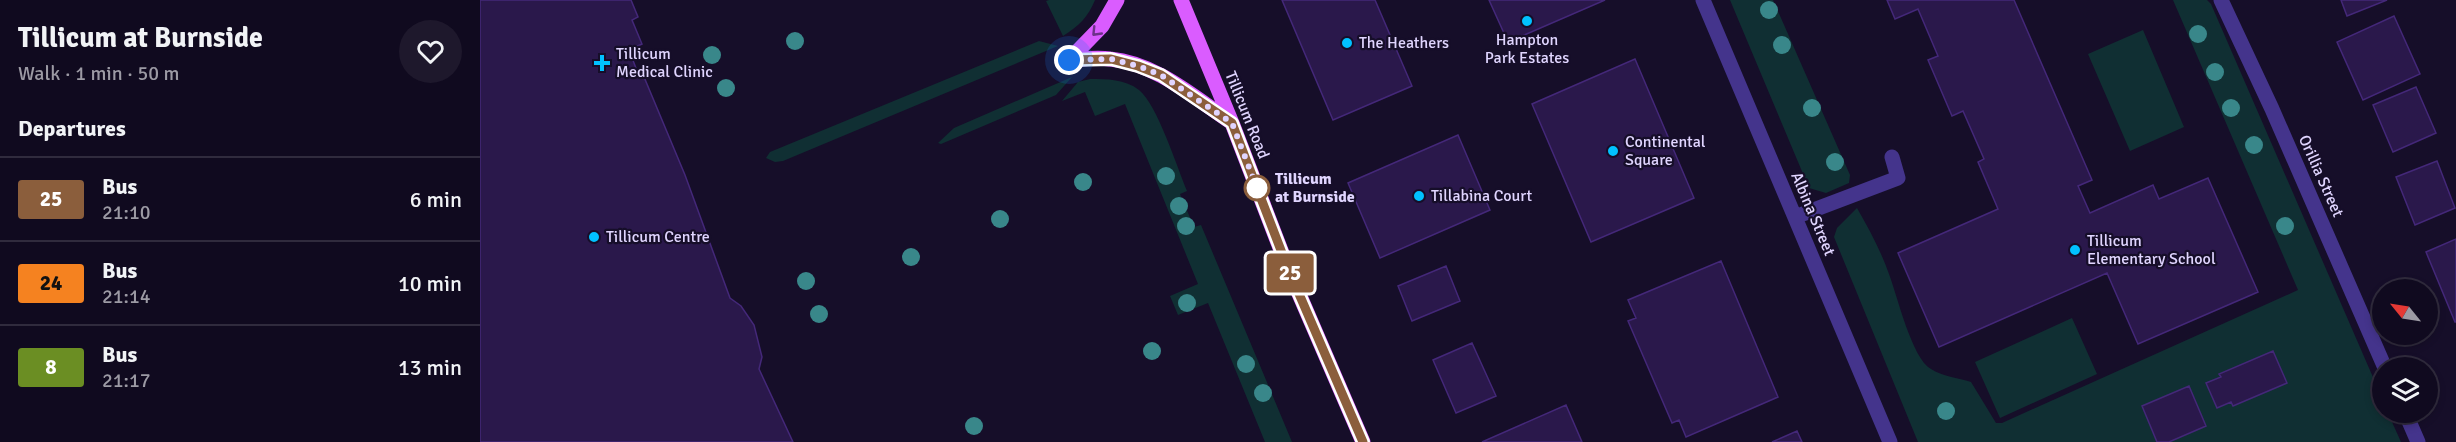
<!DOCTYPE html>
<meta charset="utf-8">
<style>
:root{--surface:#100a1f;--page:#1e182c;--text:#f1f3f6;--muted:#9c9aa4;--line:#302b3d}
body{margin:0;font-family:Signika,sans-serif;background:var(--page);color:var(--text);height:100vh;display:flex;flex-direction:column;font-size:22px;white-space:nowrap}
*{box-sizing:border-box;margin:0}
p{font-size:20px;color:var(--muted)}
.icon{flex:none;width:33px;height:33px;fill:none;stroke:currentColor;stroke-width:2;stroke-linecap:round;stroke-linejoin:round}
.map{position:relative;flex:1;overflow:hidden}
.sheet{display:flex;flex-direction:column;background:var(--surface);width:480px}
.sheet>*{flex:none}
.badge{padding:0 12px;border-radius:4px;font-size:21px;line-height:39px}
.needle{width:39px;rotate:300deg}
.fabs{position:absolute;left:1892px;top:279px;display:grid;gap:12px}
.fabs a{display:grid;place-items:center;width:66px;height:66px;border-radius:50%;background:var(--surface);box-shadow:0 3px 9px #0003,0 0 0 2px var(--line);font-size:30px}
.you{position:absolute;width:30px;height:30px;margin:-15px;border:4px solid #fff;border-radius:50%;background:#1a73e8;box-shadow:0 0 0 9px #1a73e833}
.map>.badge{position:absolute;translate:-50% -50%;box-shadow:0 0 0 3px #fff}
h2{padding:0 18px;font-size:22px;line-height:54px}
.round{display:grid;place-items:center;flex:none;width:63px;height:63px;border-radius:32px;background:var(--page)}
.overview{display:flex;align-items:center;justify-content:space-between;height:102px;padding:0 18px}
h1{font-size:28px;font-weight:700;line-height:45px}
ul{padding:0;list-style:none}
li{display:flex;align-items:center;gap:18px;height:84px;padding:0 18px;border-top:2px solid var(--line)}
li div{flex:1}
li b{display:block;font-size:22px}
li em{font-style:normal}
li .badge{min-width:66px;font-weight:700;text-align:center}
main{display:flex;flex:1;min-height:0}
.map>svg:first-child{display:block}
.green{fill:#102f33}
.building{fill:#2a184b;stroke:#442879;stroke-width:1.5}
.lines{fill:none;stroke-linecap:round;stroke-linejoin:round}
.minor{stroke:#44348c;stroke-width:15}
.major{stroke:#da5cff;stroke-width:15}
.tree{fill:#39878a}
.oneway{stroke:#6e3189}
.line-casing{stroke:#fff;stroke-width:14}
.line{stroke:#8b5e3c;stroke-width:9}
.walk{stroke:#e0d5ff;stroke-width:6;stroke-dasharray:0 10.8}
.poi-dot{fill:#01c1ff;stroke:#160e29;stroke-width:2}
.stop-dot{fill:#fff;stroke:#8b5e3c;stroke-width:3}
.labels{text-anchor:middle;dominant-baseline:central;stroke-width:4.5;stroke-linejoin:round;paint-order:stroke}
.poi-label{font-size:16px;fill:#e0d5ff;stroke:#160e29;text-anchor:start}
.street-label{font-size:16px;fill:#e0d5ff;stroke:#160e29}
.stop-label{font-size:16px;font-weight:bold;fill:#e0d5ff;stroke:#160e29;text-anchor:start}
</style>
<main>
<section class="sheet">
<div class="overview"><div><h1>Tillicum at Burnside</h1><p>Walk · 1 min · 50 m</p></div><a class="round"><svg class="icon" aria-label="heart" viewBox="0 0 24 24"><path d="M12 20l-8-8c-3-5 5-10 8-4 3-6 11-1 8 4z"/></svg></a></div>
<h2>Departures</h2>
<ul>
<li><span class="badge" style="background:#8b5e3c;color:#fff">25</span><div><b>Bus</b><p>21:10</p></div><em>6 min</em></li>
<li><span class="badge" style="background:#f58220;color:#111">24</span><div><b>Bus</b><p>21:14</p></div><em>10 min</em></li>
<li><span class="badge" style="background:#6b8e23;color:#fff">8</span><div><b>Bus</b><p>21:17</p></div><em>13 min</em></li>
</ul>
</section>
<div class="map">
<svg width="1976" height="442" viewBox="0 0 1976 442">
<rect width="100%" height="100%" fill="#160e29"/>
<path class="green" d="M569 0H615C608 17 599 26 583 36L566 1Z
M1250 0H1293L1370 175 1369 183 1346 193 1329 188Z
M1693 0H1727L1731 4 1902 398V412L1908 413 1921 442H1438L1354 237 1357 228 1377 208C1389 229 1401 251 1409 274 1417 295 1432 359 1451 369 1462 376 1478 378 1491 382L1516 423H1522L1818 290Z
M1663 30 1704 127 1650 151 1608 54Z
M559 41 578 46 303 161 295 162 286 158 290 152Z
M592 77 576 95 461 144 458 143 474 128Z
M610 79C627 79 645 79 659 90 677 104 697 167 707 191L700 194 714 227 721 225 812 442H785L728 303 698 315 690 296 718 284 645 104 615 116 605 92 582 101 598 82Z
M1592 318 1617 374 1520 418 1495 362Z"/>
<path class="building" d="M0 0H151L158 17 152 20 162 44 149 50 159 76 164 77 205 175 250 298 261 306 274 325 282 357 279 369 313 442H0Z
M802 0H895L932 86 853 120Z
M1009 0H1125L1028 42Z
M1407 0H1534L1612 180 1598 186 1610 213 1673 185 1679 199 1728 178 1778 292 1658 344 1627 273 1459 347 1418 253 1518 209 1498 162 1504 159 1483 111 1472 116 1448 60 1458 56 1438 9 1415 19Z
M1861 0H1907L1867 16Z
M1914 16 1940 74 1883 100 1857 42Z
M1155 59 1214 198 1111 242 1052 104Z
M1936 87 1956 133 1913 152 1893 105Z
M978 135 1010 210 900 258 868 183Z
M1957 161 1975 208 1935 225 1916 177Z
M1976 239V322H1975L1946 252Z
M1241 261 1298 397 1206 437 1199 420 1192 423 1148 321 1156 318 1148 300Z
M966 266 980 301 932 321 918 286Z
M992 343 1016 396 976 413 953 360Z
M1793 351 1807 383 1753 406 1751 402 1737 408 1726 383 1741 377 1739 374Z
M1709 386 1726 426 1689 442H1677L1662 406Z
M1086 405 1102 442H1002Z
M1317 431 1322 442H1292Z"/>
<g class="lines">
<path class="minor" d="M1223 0 1410 442
M1741 0 1792 109 1905 368
M1315 217 1418 178 1412 157
M1925 412 1938 442"/>
<path class="major" d="M701 0 752 123 807 266 883 442
M589 60C602 59 617 57 630 59 676 63 715 98 751 122
M589 60 622 26 637 0"/>
</g>
<g class="tree">
<circle cx="1289" cy="10" r="9"/>
<circle cx="1718" cy="34" r="9"/>
<circle cx="315" cy="41" r="9"/>
<circle cx="1302" cy="45" r="9"/>
<circle cx="232" cy="55" r="9"/>
<circle cx="1735" cy="72" r="9"/>
<circle cx="246" cy="88" r="9"/>
<circle cx="1332" cy="108" r="9"/>
<circle cx="1751" cy="108" r="9"/>
<circle cx="1774" cy="145" r="9"/>
<circle cx="1355" cy="162" r="9"/>
<circle cx="686" cy="176" r="9"/>
<circle cx="603" cy="182" r="9"/>
<circle cx="699" cy="206" r="9"/>
<circle cx="520" cy="219" r="9"/>
<circle cx="706" cy="226" r="9"/>
<circle cx="1805" cy="226" r="9"/>
<circle cx="431" cy="257" r="9"/>
<circle cx="326" cy="281" r="9"/>
<circle cx="707" cy="303" r="9"/>
<circle cx="339" cy="314" r="9"/>
<circle cx="672" cy="351" r="9"/>
<circle cx="766" cy="364" r="9"/>
<circle cx="783" cy="393" r="9"/>
<circle cx="1466" cy="411" r="9"/>
<circle cx="494" cy="426" r="9"/>
</g>
<defs><path id="oneway-chevron" d="M-2-3.5L2.5 0L-2 3.5" fill="none" stroke-width="1.6" stroke-linecap="round" stroke-linejoin="round" transform="scale(1.5)"/></defs>
<use class="oneway" href="#oneway-chevron" transform="translate(616 32) rotate(134)"/>
<g class="lines">
<defs>
<path id="line" d="M589 60 631 59 658 66 681 75 752 123 807 266 883 442"/>
</defs>
<use href="#line" class="line-casing"/>
<use href="#line" class="line"/>
<path class="walk" d="M589 60 631 59 658 66 681 75 752 123 777 188"/>
</g>
<g class="poi-dot">
<circle cx="1047" cy="21" r="6"/>
<circle cx="867" cy="43" r="6"/>
<path d="M119 54h6v6h6v6h-6v6h-6v-6h-6v-6h6z"/>
<circle cx="1133" cy="151" r="6"/>
<circle cx="939" cy="196" r="6"/>
<circle cx="114" cy="237" r="6"/>
<circle cx="1595" cy="250" r="6"/>
</g>
<circle class="stop-dot" cx="777" cy="188" r="12"/>
<g class="labels">
<g class="poi-label">
<text x="1047" y="40" text-anchor="middle">Hampton<tspan x="1047" dy="18">Park Estates</tspan></text>
<text x="879" y="43">The Heathers</text>
<text x="136" y="54">Tillicum<tspan x="136" dy="18">Medical Clinic</tspan></text>
<text x="1145" y="142">Continental<tspan x="1145" dy="18">Square</tspan></text>
<text x="951" y="196">Tillabina Court</text>
<text x="126" y="237">Tillicum Centre</text>
<text x="1607" y="241">Tillicum<tspan x="1607" dy="18">Elementary School</tspan></text>
</g>
<g class="street-label">
<text transform="translate(767 115) rotate(68)">Tillicum Road</text>
<text transform="translate(1841 176) rotate(66)">Orillia Street</text>
<text transform="translate(1333 214) rotate(67)">Albina Street</text>
</g>
<g class="stop-label">
<text x="795" y="179">Tillicum<tspan x="795" dy="18">at Burnside</tspan></text>
</g>
</g>
</svg>
<div class="fabs">
<a><svg class="needle" viewBox="-14 -14 28 28"><path d="M0-13l5 13h-10z" fill="#e53935"/><path d="M0 13l5-13h-10z" fill="#9c9aa4"/></svg></a>
<a><svg class="icon" aria-label="layers" viewBox="0 0 24 24"><path d="M12 4l9 5-9 5-9-5zM3 14l9 5 9-5"/></svg></a>
</div>
<div class="you" style="left:589px;top:60px"></div>
<b class="badge" style="left:810px;top:273px;background:#8b5e3c;color:#fff">25</b>
</div>
</main>
